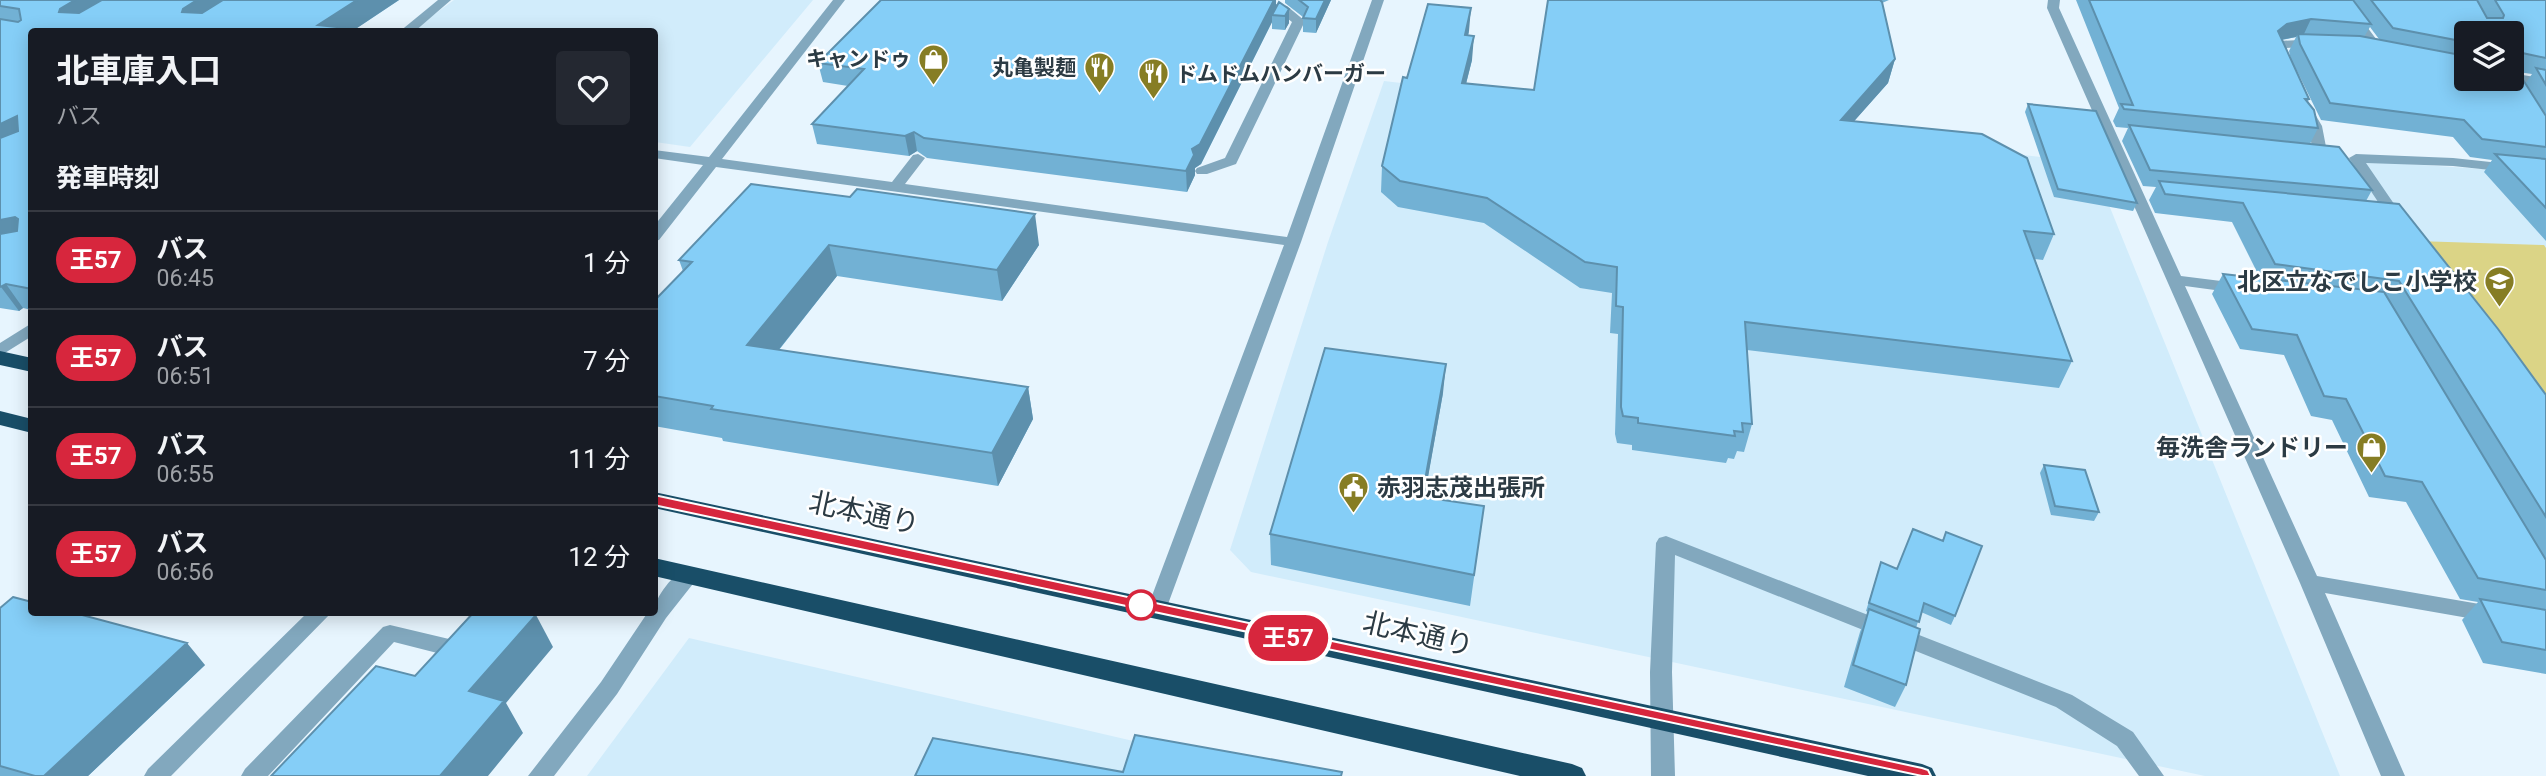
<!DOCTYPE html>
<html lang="ja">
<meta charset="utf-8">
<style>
:root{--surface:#171b24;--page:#242831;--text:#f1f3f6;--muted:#9ea1a6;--line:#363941}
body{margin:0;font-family:Roboto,"Noto Sans JP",sans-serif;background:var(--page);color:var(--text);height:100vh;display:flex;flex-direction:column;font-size:26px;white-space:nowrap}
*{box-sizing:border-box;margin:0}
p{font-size:23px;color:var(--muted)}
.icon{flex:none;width:38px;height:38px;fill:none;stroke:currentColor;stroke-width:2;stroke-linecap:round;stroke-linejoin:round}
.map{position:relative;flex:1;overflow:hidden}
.panel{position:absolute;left:28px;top:28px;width:630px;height:588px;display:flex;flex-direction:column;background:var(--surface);border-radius:7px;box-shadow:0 4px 18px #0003}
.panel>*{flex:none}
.badge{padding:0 14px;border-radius:23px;font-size:24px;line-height:46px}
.controls{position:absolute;left:2454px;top:21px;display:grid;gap:14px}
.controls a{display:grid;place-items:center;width:70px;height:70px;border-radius:7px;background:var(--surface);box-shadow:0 4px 18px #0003;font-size:35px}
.map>.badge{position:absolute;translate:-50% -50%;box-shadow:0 0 0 4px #fff}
h2{padding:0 28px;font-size:26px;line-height:63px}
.round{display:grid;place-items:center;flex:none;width:74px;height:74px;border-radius:7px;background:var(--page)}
.headline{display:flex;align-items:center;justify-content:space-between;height:119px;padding:0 28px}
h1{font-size:33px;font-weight:700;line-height:52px}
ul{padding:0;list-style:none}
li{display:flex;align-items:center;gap:21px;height:98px;padding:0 28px;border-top:2px solid var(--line)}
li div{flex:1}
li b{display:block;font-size:26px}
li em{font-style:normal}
li .badge{min-width:77px;font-weight:700;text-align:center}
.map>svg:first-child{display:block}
.built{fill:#d1ecfb}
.green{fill:#dbd486}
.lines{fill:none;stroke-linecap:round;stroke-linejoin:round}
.minor{fill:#82a8be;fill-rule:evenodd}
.highway{fill:#194e68;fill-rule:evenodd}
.wall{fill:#72b1d4;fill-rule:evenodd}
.shaded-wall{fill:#5d90ad}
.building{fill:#85cef7;stroke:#5d90ad;stroke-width:2}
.line{fill:#d7263d;stroke:#fff;stroke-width:2}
.stop-dot{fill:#fff;stroke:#d7263d;stroke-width:3.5}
.labels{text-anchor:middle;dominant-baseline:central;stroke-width:5;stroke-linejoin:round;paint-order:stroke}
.far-poi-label{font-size:21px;font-weight:bold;fill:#2c3b44;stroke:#fff;text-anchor:end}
.poi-label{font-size:24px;font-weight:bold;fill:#2c3b44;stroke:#fff;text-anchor:end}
.near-street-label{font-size:28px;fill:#2c3b44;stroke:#fff}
</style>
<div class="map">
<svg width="2546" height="776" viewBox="0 0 2546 776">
<rect width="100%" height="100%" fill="#e7f5fe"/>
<path class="built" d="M454 0H813L690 147 655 142 654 32H410Z
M1384 81 2092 163 2340 776H2205L1251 572 1230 550 1328 242Z
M2330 159 2483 169 2546 176V434L2384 215 2347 181Z
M689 638 1185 753 1178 776H587Z"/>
<path class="green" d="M2416 241 2544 245 2546 248V425Z"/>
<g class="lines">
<path class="minor" d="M438 0H451L414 32H399Z
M833 0H845L722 159 892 182 913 155 918 154 925 158 905 184 1287 237 1372 0H1384L1301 242 1164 615 1157 617 1150 615 1147 609 1284 245 716 167 659 240 654 241V226L703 165 654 158V150L709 157Z
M2048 0H2060L2059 8 2181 276 2237 283 2245 288 2237 293 2185 286 2317 576 2491 606 2498 608 2501 614 2498 620 2491 622 2325 593 2405 776H2381L2300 583 2047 8Z
M2335 0H2347L2385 51 2383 54H2375Z
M1276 4 1287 6 1305 21 1236 164 1207 174H1197L1195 171 1197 168 1225 158 1292 22 1279 12 1272 11 1270 8Z
M2317 39 2321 40V46L2286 48 2287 65 2282 66 2276 62 2272 48 2279 41Z
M2511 73 2546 79V87L2506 80 2511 79Z
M2307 108 2312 109 2322 126 2327 152 2325 155H2315L2313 152 2308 126 2300 112Z
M2356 154 2453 158 2546 168V176L2453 166 2366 163 2403 217 2395 222 2390 220 2349 158Z
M32 323V336L0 356V343Z
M1666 536 2072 695 2133 732 2164 776H2139L2117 746 2056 707 1675 555 1672 672 1675 776H1651L1650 672 1656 543 1659 538Z
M689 567 696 570 699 575 696 580 666 618 617 694 554 776H528L601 682 648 612H654C654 598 674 572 689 567Z
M308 612H332L171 776H144L148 769Z
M473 612H496L461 655 453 657 394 642 268 776H241L245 769 383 627 390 625 449 639Z"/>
<path class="highway" d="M0 351 32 358V372L0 365Z
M0 411 32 419V433L0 425Z
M654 492 1922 764 1932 768 1936 776H1868L654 508Z
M654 558 1572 764 1582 768 1586 776H1520L654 576Z"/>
</g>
<path class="wall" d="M0 0H399L351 32H32V310L23 308 19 311 0 308Z
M881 0H1276V7L1289 9V23L1285 30 1272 29V22L1201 164 1195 168V175L1187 192 927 158 917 151 909 156 817 144 812 124 848 86 823 82 818 63Z
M1285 0H1331L1316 33 1303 32V17L1285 3Z
M1548 0H1889L1882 3 1895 59 1888 83 1854 121 2054 234 2043 260 2035 259 2072 361 2059 388 1747 350 1752 424 1744 452 1737 451 1734 459 1728 458 1726 463 1632 450V445L1617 443 1615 434 1618 334 1610 333 1612 293 1580 288 1484 223 1398 207 1381 192 1382 166 1407 78 1469 31 1468 36 1472 60 1466 84 1534 90Z
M2076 0H2546V241L2484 172 2492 160 2470 157 2453 137 2321 120 2296 69 2309 99 2308 102 2318 128 2310 144 2372 190 2366 201 2546 395V674L2483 663 2462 620 2478 602 2460 599 2406 502 2369 497 2332 420 2311 416 2284 355 2240 349 2212 294 2223 274 2260 278 2232 222 2155 213 2149 200 2156 187 2143 186 2122 141 2128 128 2116 127 2113 121 2119 108ZM2370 27 2379 39 2364 37ZM2466 33 2511 79H2466ZM2296 37 2289 51 2291 60 2282 40ZM2518 72 2532 74 2525 84Z
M2028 104 2137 203 2133 211 2054 197 2025 112Z
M850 197 1039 245 1002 301 837 276 779 350 1028 387 1033 419 998 486 723 441 722 438 654 426V301L683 271 679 260Z
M1443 393 1424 498 1484 506 1470 606 1271 565 1270 534Z
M2044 465 2099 512 2094 521 2051 515 2040 473Z
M1881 562 1955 616 1951 625 1921 612 1916 628 1906 685 1895 707 1844 687 1860 632 1868 612 1866 611 1878 571Z
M0 608 205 665 88 776H0Z"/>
<path class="shaded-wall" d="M75 0H125L73 30 59 12 60 9Z
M197 0H243L195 30 182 12 183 9Z
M357 0H399L351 32H321L318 25Z
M1274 0H1276V14L1272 15V22L1201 164 1195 168V175L1187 192 1186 171 1192 149Z
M1325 0H1331L1316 33V19Z
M1471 8 1469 31 1462 59 1465 35Z
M1289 9V23L1285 30V16Z
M2311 19 2303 36 2298 34 2296 37 2279 40 2278 31 2287 24Z
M1474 36 1472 60 1460 107 1462 83Z
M1895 59 1888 83 1833 145 1841 120Z
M2519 59 2511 72V62Z
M17 116 32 137 0 154V124Z
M914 132 917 151 909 156 905 136Z
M1035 214 1039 245 1002 301 997 270Z
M15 217 32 240 0 248V220Z
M829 245 837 276 757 377 747 345Z
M6 284 23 308 19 311 1 287Z
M1446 364 1443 393 1419 528 1422 497Z
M1028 387 1033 419 998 486 992 453Z
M536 615 553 647 506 703 523 733 488 776H440L469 691Z
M187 643 205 665 88 776H44Z"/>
<path class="building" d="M0 0H75L60 9 59 12 79 13 102 0H197L183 9 182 12 202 13 223 0H357L318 25 346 28 341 32H32V289L6 284 0 287V234L17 231 18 219 15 217 0 220V138L18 131 17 116 0 124V19L18 22 21 20 19 9 0 6Z
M881 0H1274L1200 144 1192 149 1194 155 1186 171 924 138 914 132 905 136 812 124 864 69 818 63Z
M1299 0H1325L1316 19 1303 18 1308 7Z
M1548 0H1880L1882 2 1895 59 1841 120 1982 134 2027 158 2054 234 2024 231 2072 361 1745 322 1752 424 1742 423 1743 432 1734 431 1735 436 1638 423V418L1623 416 1621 407 1623 307 1616 306 1617 267 1585 262 1487 198 1400 181 1382 166 1403 77 1407 78 1428 4 1471 8 1465 35 1474 36 1462 83 1534 90Z
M2089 0H2353L2371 24 2311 19 2287 24 2278 31 2309 99H2305L2314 110 2318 128 2124 109 2121 104 2133 105Z
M2371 0H2477L2487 18H2503L2504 15 2495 0H2546V58L2522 53 2519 59 2511 61 2546 116V147L2482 139 2464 120 2330 103 2300 44 2298 34 2360 36 2466 56V79H2511V33H2466V42L2393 28Z
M1279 2 1289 9 1285 16 1272 15Z
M2536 68 2546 70V85Z
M2028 104 2096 111 2137 203 2058 189Z
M2129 125 2339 147 2372 190 2150 170Z
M2495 154 2546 159V208Z
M2159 181 2399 204 2498 329 2546 395V517L2399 281 2275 264 2243 203 2165 194Z
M751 184 850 197 857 189 1035 214 997 270 829 245 747 345 1028 387 992 453 711 409 713 406 654 396V301L692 262 679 260Z
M2223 274 2384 292 2546 560V590L2478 578 2422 482 2385 476 2346 399 2324 396 2297 335 2252 329Z
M1325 348 1446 364 1422 497 1484 506 1474 575 1270 534Z
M2044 465 2085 470 2099 512 2055 506Z
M1913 529 1943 541 1946 532 1982 546 1955 616 1924 603 1919 622 1869 603 1881 562 1897 569Z
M13 597 32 602V612H71L187 643 44 776H35L0 766V608Z
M2480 599 2546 610V650L2502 642Z
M1869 609 1920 629 1906 685 1853 665Z
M474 612H526L536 615 469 691 504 701 440 776H271L376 666 415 676Z
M1135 735 1342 772 1341 776H915L933 738 1123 772Z"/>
<path class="line" d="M654 495 1922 768 1928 770 1931 776H1922L649 504 647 500Z"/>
<defs>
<symbol id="shop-pin" viewBox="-11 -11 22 30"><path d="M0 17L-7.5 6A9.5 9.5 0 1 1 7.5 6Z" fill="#867d24" stroke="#fff"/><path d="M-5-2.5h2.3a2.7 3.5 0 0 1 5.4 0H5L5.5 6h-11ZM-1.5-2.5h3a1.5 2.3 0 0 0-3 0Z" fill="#fff"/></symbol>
<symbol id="restaurant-pin" viewBox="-11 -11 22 30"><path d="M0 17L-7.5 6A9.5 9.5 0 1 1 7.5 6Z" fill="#867d24" stroke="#fff"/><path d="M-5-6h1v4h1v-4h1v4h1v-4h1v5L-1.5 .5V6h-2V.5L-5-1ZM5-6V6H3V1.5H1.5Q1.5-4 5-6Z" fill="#fff"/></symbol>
<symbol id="school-pin" viewBox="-11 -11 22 30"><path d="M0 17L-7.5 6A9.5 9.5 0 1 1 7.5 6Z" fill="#867d24" stroke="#fff"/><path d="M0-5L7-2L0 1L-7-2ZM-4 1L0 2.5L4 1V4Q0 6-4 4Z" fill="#fff"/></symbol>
<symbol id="civic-pin" viewBox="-11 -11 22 30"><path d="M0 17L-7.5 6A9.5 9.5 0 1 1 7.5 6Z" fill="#867d24" stroke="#fff"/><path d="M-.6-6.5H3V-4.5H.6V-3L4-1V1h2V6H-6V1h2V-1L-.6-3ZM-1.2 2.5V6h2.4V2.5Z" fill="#fff"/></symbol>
</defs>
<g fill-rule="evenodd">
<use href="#shop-pin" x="916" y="42" width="35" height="47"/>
<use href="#restaurant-pin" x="1082" y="50" width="35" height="47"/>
<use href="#restaurant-pin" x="1136" y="56" width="35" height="47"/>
<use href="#school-pin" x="2482" y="264" width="35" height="47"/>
<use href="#shop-pin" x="2354" y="430" width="35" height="47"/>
<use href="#civic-pin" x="1336" y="470" width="35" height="47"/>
</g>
<circle class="stop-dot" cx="1141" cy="605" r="14"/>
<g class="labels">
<g class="far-poi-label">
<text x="911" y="59">キャンドゥ</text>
<text x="1076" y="68">丸亀製麺</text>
<text x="1176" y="74" text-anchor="start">ドムドムハンバーガー</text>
</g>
<g class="poi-label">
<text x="2477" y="282">北区立なでしこ小学校</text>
<text x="2348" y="448">毎洗舎ランドリー</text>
<text x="1377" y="488" text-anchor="start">赤羽志茂出張所</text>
</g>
<g class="near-street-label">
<text transform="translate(864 513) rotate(12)">北本通り</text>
<text transform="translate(1418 634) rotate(13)">北本通り</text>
</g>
</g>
</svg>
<div class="controls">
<a><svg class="icon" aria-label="layers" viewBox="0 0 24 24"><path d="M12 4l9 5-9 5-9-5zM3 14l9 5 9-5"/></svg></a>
</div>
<b class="badge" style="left:1288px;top:638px;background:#d7263d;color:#fff">王57</b>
<section class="panel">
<div class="headline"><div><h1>北車庫入口</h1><p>バス</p></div><a class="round"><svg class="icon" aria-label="heart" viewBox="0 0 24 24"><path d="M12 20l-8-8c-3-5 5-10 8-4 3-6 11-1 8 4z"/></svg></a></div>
<h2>発車時刻</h2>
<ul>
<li><span class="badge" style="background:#d7263d;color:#fff">王57</span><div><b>バス</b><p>06:45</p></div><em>1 分</em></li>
<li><span class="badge" style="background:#d7263d;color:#fff">王57</span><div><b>バス</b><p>06:51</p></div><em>7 分</em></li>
<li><span class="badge" style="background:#d7263d;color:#fff">王57</span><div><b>バス</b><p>06:55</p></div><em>11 分</em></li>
<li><span class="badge" style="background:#d7263d;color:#fff">王57</span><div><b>バス</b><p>06:56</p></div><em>12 分</em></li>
</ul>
</section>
</div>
